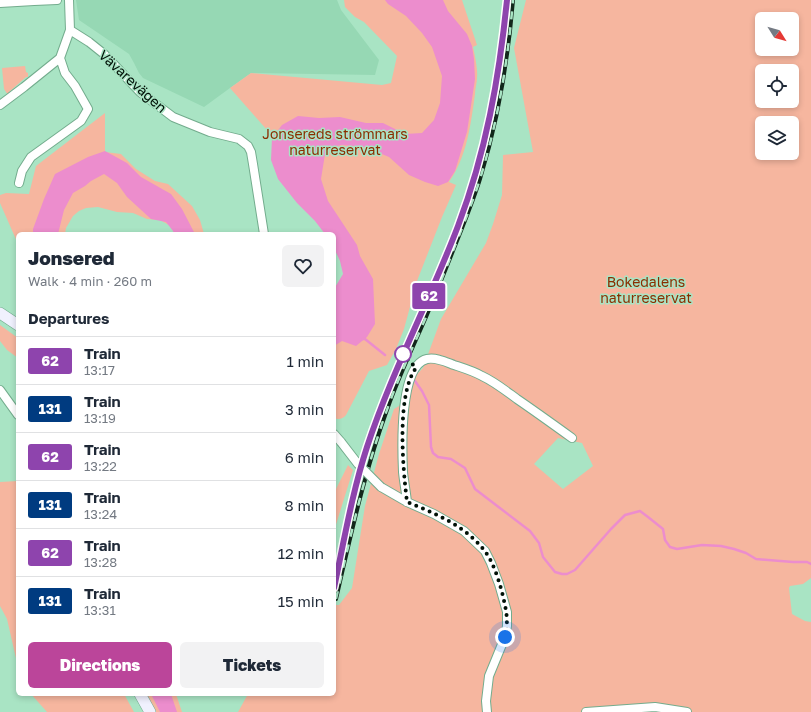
<!DOCTYPE html>
<meta charset="utf-8">
<style>
:root{--surface:#fff;--page:#f2f2f3;--text:#1f2937;--muted:#747a83;--line:#e0e1e3;--accent:#bb459a}
body{margin:0;font-family:"Golos Text",sans-serif;background:var(--page);color:var(--text);height:100vh;display:flex;flex-direction:column;font-size:15px;white-space:nowrap}
*{box-sizing:border-box;margin:0}
p{font-size:13px;color:var(--muted)}
.icon{flex:none;width:22px;height:22px;fill:none;stroke:currentColor;stroke-width:2;stroke-linecap:round;stroke-linejoin:round}
.map{position:relative;flex:1;overflow:hidden}
.side{position:absolute;left:16px;top:232px;width:320px;height:464px;display:flex;flex-direction:column;background:var(--surface);border-radius:6px;box-shadow:0 2px 6px #0003}
.side>*{flex:none}
.badge{padding:0 8px;border-radius:3px;font-size:14px;line-height:26px}
.needle{width:26px;rotate:127deg}
.buttons{position:absolute;left:755px;top:12px;display:grid;gap:8px}
.buttons a{display:grid;place-items:center;width:44px;height:44px;border-radius:6px;background:var(--surface);box-shadow:0 2px 6px #0003;font-size:20px}
.you{position:absolute;width:20px;height:20px;margin:-10px;border:3px solid #fff;border-radius:50%;background:#1a73e8;box-shadow:0 0 0 6px #1a73e833}
.map>.badge{position:absolute;translate:-50% -50%;box-shadow:0 0 0 2px #fff}
h2{padding:0 12px;font-size:15px;line-height:36px}
.round{display:grid;place-items:center;flex:none;width:42px;height:42px;border-radius:6px;background:var(--page)}
.head{display:flex;align-items:center;justify-content:space-between;height:68px;padding:0 12px}
h1{font-size:19px;font-weight:800;line-height:30px}
.action{display:flex;gap:8px;margin-top:auto;padding:8px 12px}
.action a{flex:1;height:46px;border-radius:6px;background:var(--accent);color:#fff;font-size:16px;font-weight:800;line-height:46px;text-align:center}
.action a+a{background:var(--page);color:var(--text)}
ul{padding:0;list-style:none}
li{display:flex;align-items:center;gap:12px;height:48px;padding:0 12px;border-top:1px solid var(--line)}
li div{flex:1}
li b{display:block;font-size:15px}
li em{font-style:normal}
li .badge{min-width:44px;font-weight:700;text-align:center}
.map>svg:first-child{display:block}
.built{fill:#96d8b4}
.green{fill:#f6b69f;fill-rule:evenodd}
.water{fill:#ec8dcd}
.lines{fill:none;stroke-linecap:round;stroke-linejoin:round}
.stream{stroke:#ec8dcd;stroke-width:2.5}
.street-casing{stroke:#73ac8d;stroke-width:10}
.secondary-casing{stroke:#73ac8d;stroke-width:12}
.street{stroke:#fff;stroke-width:8}
.secondary{stroke:#f0f1fe;stroke-width:11}
.rail-casing{stroke:#12271b;stroke-width:4}
.rail{stroke:#a9e4c4;stroke-width:2.5;stroke-dasharray:8;stroke-linecap:butt}
.street-bridge-casing{stroke:#73ac8d;stroke-width:10;stroke-linecap:butt}
.street-bridge{stroke:#fff;stroke-width:8}
.line-casing{stroke:#fff;stroke-width:9}
.line{stroke:#8e44ad;stroke-width:6}
.walk{stroke:#001107;stroke-width:4;stroke-dasharray:0 7.2}
.stop-dot{fill:#fff;stroke:#8e44ad;stroke-width:2}
.labels{text-anchor:middle;dominant-baseline:central;stroke-width:3;stroke-linejoin:round;paint-order:stroke}
.street-label{font-size:14px;fill:#001107;stroke:#a9e4c4}
.park-label{font-size:14px;fill:#8a2e00;stroke:#a9e4c4}
</style>
<div class="map">
<svg width="811" height="712" viewBox="0 0 811 712">
<rect width="100%" height="100%" fill="#a9e4c4"/>
<path class="built" d="M76 0H337L341 10 379 60 375 75 251 73 230 88 204 107 143 78 139 73 134 63 129 54 79 20Z"/>
<path class="green" d="M344 0H462L477 45 473 47C475 56 478 70 477 78 477 83 475 88 475 94 471 123 467 157 449 182L456 185 442 217 417 281 404 329 396 349 387 365 369 371 346 415C343 419 338 420 334 418V294L349 281 334 234 275 139 230 88 251 73 382 85 391 83 397 56 364 22 355 17 345 7Z
M526 0H811V578L803 584 790 586 789 588 792 614 805 621 811 622V712H238L248 694H334V605H339L352 588 365 506 379 454 394 409 399 406 417 374 423 368 441 319 486 243 493 224 502 195 503 155 533 152 514 48ZM762 19H792V49H762ZM762 71H792V101H762ZM762 123H792V153H762ZM558 438 582 443 593 466 563 489 534 464Z
M25 66 26 72 28 73V77H26L9 92 10 93 8 95 4 89 2 68Z
M105 113V152L121 154 136 169 155 181 168 184 192 206 200 220 204 234H176L174 228 160 220 147 219 133 213 117 212 98 207 86 208 79 211 73 216 66 228 65 234H18V244L0 203V195L6 193 29 194 36 166Z
M0 325 18 338V358L7 350 0 341Z
M348 465 353 470 334 531V493Z
M18 481V667L7 619 0 606V482Z
M31 694H124L134 712H47Z
M146 694H176L182 712H156Z"/>
<path class="water" d="M385 0H443L448 11 467 34 472 46 474 59 475 79 467 132 455 171 448 182 438 186 425 182 409 175 389 157 365 147 342 145 326 148 321 179 328 201 357 245 360 256 373 279 375 324 367 337 356 346 342 341 334 346V289L343 274 340 261 334 248V234H325L315 221 297 203 278 179 271 160 272 138 282 125 298 116 319 118 340 117 366 123H383L405 134 422 133 434 120 440 103 442 76 432 47 422 33 406 16 388 4Z
M105 151 127 163 141 177 171 194 182 209 195 234H174L173 231 166 222 151 219 127 197 117 183 104 174 91 181 85 186 73 193 64 210 58 234H33V229L44 199 55 174 88 157Z
M151 694H171L177 712H160Z"/>
<g class="lines">
<path class="stream" d="M363 339H365L385 355
M415 381 422 391 429 405 431 447 433 453 438 457 451 459 465 468 475 489 530 531 539 543 543 557 555 572 562 574H567L575 570 611 529 625 515 640 511 648 517 663 529 665 540 670 547 677 549 702 545 721 546 734 549 746 553 756 559 793 562H807L811 564"/>
<defs>
<path id="street" d="M0 3 34 1 57 0
M70 30 89 42 104 54 140 92 173 117 210 132 239 139 248 146 251 152 253 164 264 234
M0 105 24 87 60 58 70 30 69 0
M19 183 22 171 31 157 81 121 88 109 75 86 65 73 60 58
M0 390 18 415
M334 434 341 442
M381 487 407 502 434 514 464 531 485 551 491 563 499 584 507 612V626L505 637 489 676 486 701 487 712
M407 502C406 492 404 482 403 472 402 449 399 365 427 359 436 357 446 362 454 365 463 368 473 371 482 376 495 382 506 391 517 399 536 412 554 425 572 438
M586 712 655 707 687 712"/>
<path id="secondary" d="M0 313 18 325
M140 694 150 712"/>
</defs>
<use href="#street" class="street-casing"/>
<use href="#secondary" class="secondary-casing"/>
<use href="#street" class="street"/>
<use href="#secondary" class="secondary"/>
<defs>
<path id="rail" d="M490 117 499 69 504 30
M424 307 438 274
M358 479 367 447 380 411
M336 599C351 534 365 470 388 407 399 376 413 347 426 317 440 284 453 251 466 218 471 205 476 192 480 179 498 121 508 61 513 0"/>
</defs>
<use href="#rail" class="rail-casing"/>
<use href="#rail" class="rail"/>
<defs>
<path id="street-bridge" d="M341 442 358 464 381 487"/>
</defs>
<use href="#street-bridge" class="street-bridge-casing"/>
<use href="#street-bridge" class="street-bridge"/>
</g>
<g class="lines">
<defs>
<path id="line" d="M334 588C344 541 352 493 367 447 392 371 430 300 458 226 486 152 499 79 507 0"/>
</defs>
<use href="#line" class="line-casing"/>
<use href="#line" class="line"/>
<path class="walk" d="M403 354 416 368C396 395 403 469 407 502 435 513 465 526 484 550 493 561 498 578 502 592 506 610 509 619 505 637"/>
</g>
<circle class="stop-dot" cx="403" cy="354" r="8"/>
<g class="labels">
<g class="street-label">
<text transform="translate(133 81) rotate(42)">Vävarevägen</text>
</g>
<g class="park-label">
<text x="335" y="133">Jonsereds strömmars<tspan x="335" dy="16">naturreservat</tspan></text>
<text x="646" y="281">Bokedalens<tspan x="646" dy="16">naturreservat</tspan></text>
</g>
</g>
</svg>
<div class="buttons">
<a><svg class="needle" viewBox="-14 -14 28 28"><path d="M0-13l5 13h-10z" fill="#e53935"/><path d="M0 13l5-13h-10z" fill="#747a83"/></svg></a>
<a><svg class="icon" aria-label="locate" viewBox="0 0 24 24"><circle cx="12" cy="12" r="6"/><path d="M12 2v4M12 18v4M2 12h4M18 12h4"/></svg></a>
<a><svg class="icon" aria-label="layers" viewBox="0 0 24 24"><path d="M12 4l9 5-9 5-9-5zM3 14l9 5 9-5"/></svg></a>
</div>
<div class="you" style="left:505px;top:637px"></div>
<b class="badge" style="left:429px;top:296px;background:#8e44ad;color:#fff">62</b>
<section class="side">
<div class="head"><div><h1>Jonsered</h1><p>Walk · 4 min · 260 m</p></div><a class="round"><svg class="icon" aria-label="heart" viewBox="0 0 24 24"><path d="M12 20l-8-8c-3-5 5-10 8-4 3-6 11-1 8 4z"/></svg></a></div>
<h2>Departures</h2>
<ul>
<li><span class="badge" style="background:#8e44ad;color:#fff">62</span><div><b>Train</b><p>13:17</p></div><em>1 min</em></li>
<li><span class="badge" style="background:#003b80;color:#fff">131</span><div><b>Train</b><p>13:19</p></div><em>3 min</em></li>
<li><span class="badge" style="background:#8e44ad;color:#fff">62</span><div><b>Train</b><p>13:22</p></div><em>6 min</em></li>
<li><span class="badge" style="background:#003b80;color:#fff">131</span><div><b>Train</b><p>13:24</p></div><em>8 min</em></li>
<li><span class="badge" style="background:#8e44ad;color:#fff">62</span><div><b>Train</b><p>13:28</p></div><em>12 min</em></li>
<li><span class="badge" style="background:#003b80;color:#fff">131</span><div><b>Train</b><p>13:31</p></div><em>15 min</em></li>
</ul>
<div class="action"><a>Directions</a><a>Tickets</a></div>
</section>
</div>
